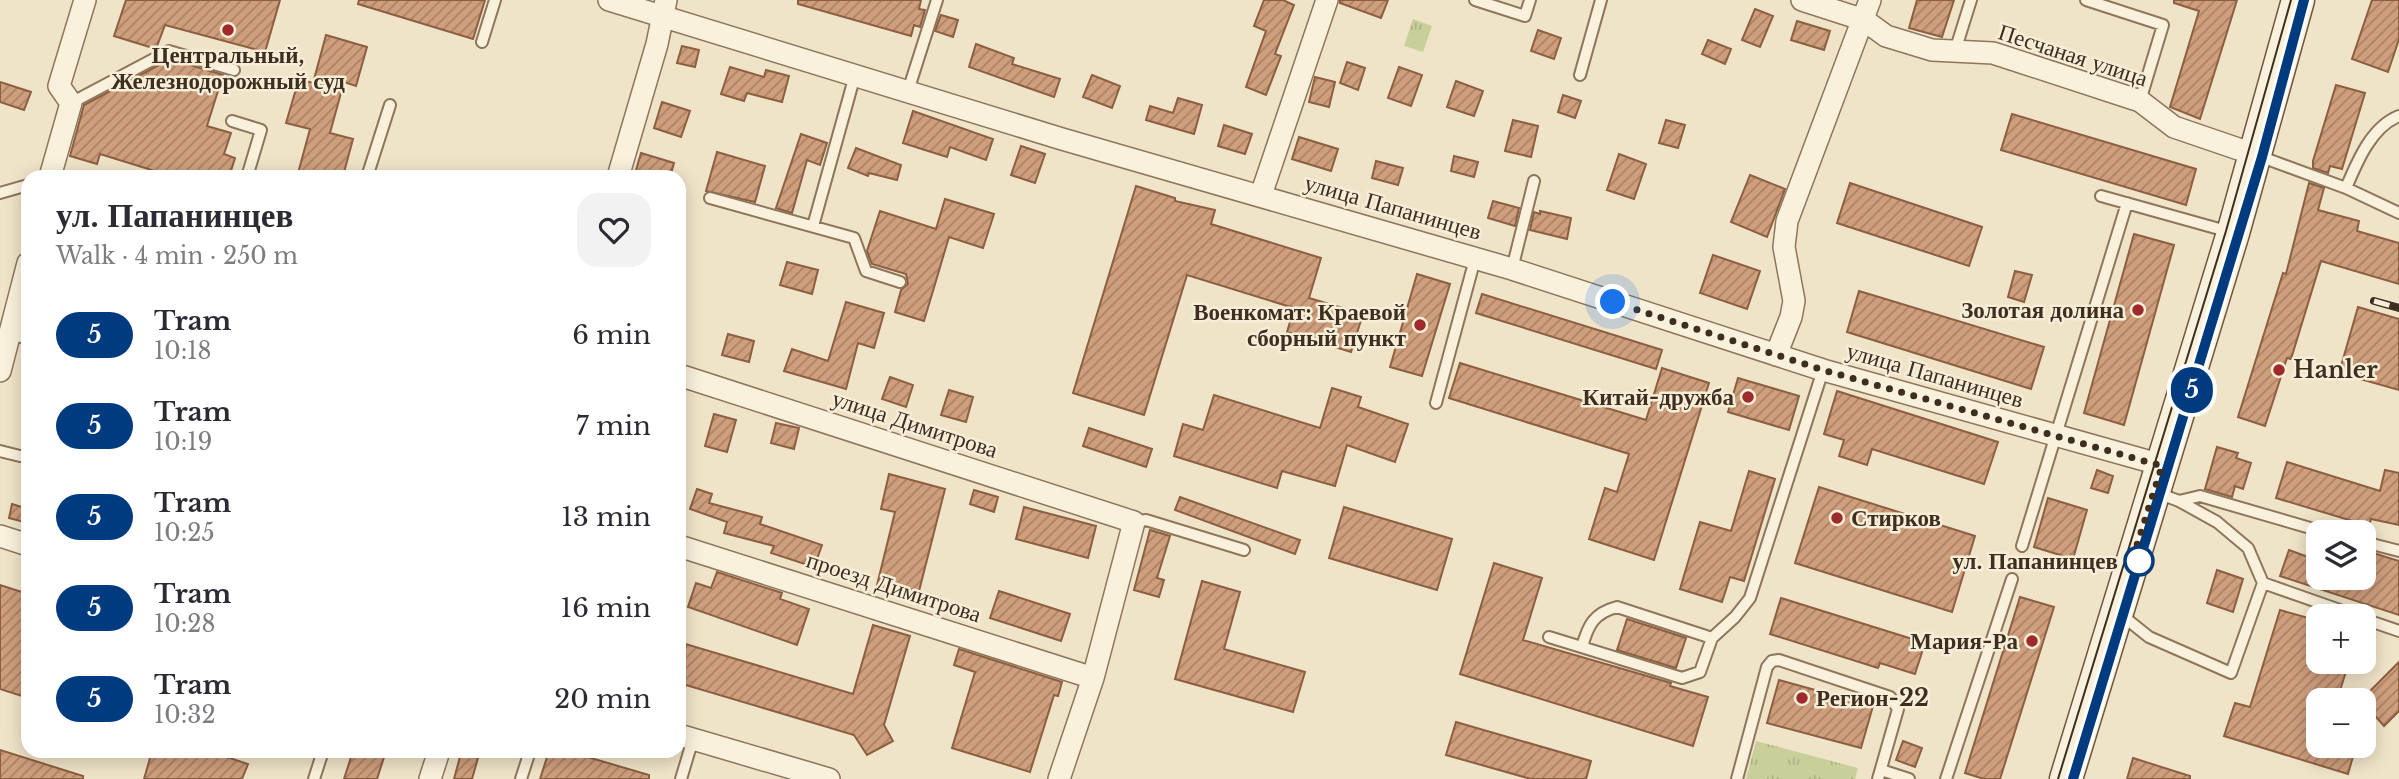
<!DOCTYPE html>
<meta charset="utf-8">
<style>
:root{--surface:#fff;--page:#f2f2f3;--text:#2b2b33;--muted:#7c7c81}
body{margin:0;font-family:"Libre Baskerville",serif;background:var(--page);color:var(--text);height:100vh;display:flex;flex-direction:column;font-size:26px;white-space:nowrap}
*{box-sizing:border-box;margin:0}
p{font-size:23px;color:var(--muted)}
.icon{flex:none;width:38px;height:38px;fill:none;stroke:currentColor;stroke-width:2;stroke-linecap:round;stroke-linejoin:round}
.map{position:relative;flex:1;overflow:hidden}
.panel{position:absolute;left:21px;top:170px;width:665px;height:588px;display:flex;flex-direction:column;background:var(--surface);border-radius:21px;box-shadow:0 4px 18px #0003}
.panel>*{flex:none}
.badge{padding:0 14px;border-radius:23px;font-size:24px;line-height:46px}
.tools{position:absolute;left:2306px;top:520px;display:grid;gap:14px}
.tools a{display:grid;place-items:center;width:70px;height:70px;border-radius:14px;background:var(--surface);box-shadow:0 4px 18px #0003;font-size:35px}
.you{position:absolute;width:35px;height:35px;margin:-18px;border:5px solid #fff;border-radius:50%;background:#1a73e8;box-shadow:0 0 0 10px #1a73e833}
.map>.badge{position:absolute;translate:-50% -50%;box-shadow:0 0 0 4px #fff}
.round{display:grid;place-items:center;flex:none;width:74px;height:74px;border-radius:21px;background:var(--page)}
.summary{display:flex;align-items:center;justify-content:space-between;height:119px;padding:0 35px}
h1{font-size:33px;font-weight:800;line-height:52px}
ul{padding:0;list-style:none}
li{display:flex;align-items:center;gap:21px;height:91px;padding:0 35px}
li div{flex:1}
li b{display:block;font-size:26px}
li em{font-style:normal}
li .badge{min-width:77px;font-weight:700;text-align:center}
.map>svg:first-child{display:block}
.grass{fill:url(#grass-tufts)}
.building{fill:url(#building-hatch);stroke:#8d5f41;stroke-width:2}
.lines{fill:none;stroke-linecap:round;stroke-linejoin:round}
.lane-casing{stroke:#8d765c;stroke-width:14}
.street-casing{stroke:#8d765c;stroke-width:24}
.secondary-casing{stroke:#6f573f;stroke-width:35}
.lane{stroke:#faf1dc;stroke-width:10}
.street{stroke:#faf1dc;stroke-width:21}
.secondary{stroke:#faf1dc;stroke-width:32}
.tram{stroke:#3d2e20;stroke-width:2}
.rail-casing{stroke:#3d2e20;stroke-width:8}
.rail{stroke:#f7eed8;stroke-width:5;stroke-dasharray:16;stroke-linecap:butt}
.line-casing{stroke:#fff;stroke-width:16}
.line{stroke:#003b80;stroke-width:10}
.walk{stroke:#3d2e20;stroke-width:7;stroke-dasharray:0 12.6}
.poi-dot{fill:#9e2a2b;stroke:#f7eed8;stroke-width:2.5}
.stop-dot{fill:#fff;stroke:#003b80;stroke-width:3.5}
.labels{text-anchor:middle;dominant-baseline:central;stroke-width:5;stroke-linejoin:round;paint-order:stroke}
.poi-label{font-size:23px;font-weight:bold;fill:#3d2e20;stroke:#f7eed8;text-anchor:end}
.street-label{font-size:23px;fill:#3d2e20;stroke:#f7eed8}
.stop-label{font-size:23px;font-weight:bold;fill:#3d2e20;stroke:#f7eed8;text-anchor:end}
</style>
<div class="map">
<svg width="2399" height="779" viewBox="0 0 2399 779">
<defs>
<pattern id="grass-tufts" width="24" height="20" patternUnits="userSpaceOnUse" patternTransform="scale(1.75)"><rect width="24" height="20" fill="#c9cf9b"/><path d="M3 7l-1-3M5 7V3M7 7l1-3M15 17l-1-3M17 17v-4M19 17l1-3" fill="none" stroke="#aeb285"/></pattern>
<pattern id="building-hatch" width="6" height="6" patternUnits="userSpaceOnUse" patternTransform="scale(1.75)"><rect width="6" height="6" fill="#cf9f7d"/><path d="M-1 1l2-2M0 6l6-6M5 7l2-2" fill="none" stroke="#a98266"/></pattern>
</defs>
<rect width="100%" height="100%" fill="#f0e4c8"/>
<path class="grass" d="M1413 19 1432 26 1423 52 1404 46Z
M1756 741 1858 768 1855 779H1746Z"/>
<path class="building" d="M126 0H280L265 52 165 25 156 49 114 36Z
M359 0H485L473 39 358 4Z
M798 0H921L919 9 925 10 920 27 914 25 911 36 798 4Z
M1264 0H1283L1294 5 1275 54 1281 56 1266 95 1246 87 1266 31 1254 26Z
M1340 0H1388L1381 18 1340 3Z
M1917 0H1954L1942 37 1909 28Z
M2174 0H2237L2200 119 2170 107 2199 11 2174 3Z
M2372 0H2399V39L2388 72 2352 59Z
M1755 9 1773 16 1760 47 1742 40Z
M941 15 958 20 953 37 935 31Z
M1797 21 1830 31 1824 50 1791 40Z
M1538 30 1561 38 1554 59 1531 51Z
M326 35 367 47 356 86 344 82 330 133 353 139 343 176 331 172 330 177H297L310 129 286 123 299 79 313 83Z
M1708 40 1731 49 1725 64 1702 54Z
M976 44 1014 58 1012 64 1060 79 1054 97 969 67Z
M682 46 699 50 695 67 677 63Z
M170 59 223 75 207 126 231 133 224 154 235 158 229 177H174L100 154 97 164 70 156 84 105Z
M1347 62 1365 68 1358 90 1340 83Z
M730 67 764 77 766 70 789 76 782 102 747 93 744 101 721 94Z
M1399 67 1422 75 1411 106 1388 98Z
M1092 75 1120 86 1112 108 1083 97Z
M1315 77 1335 82 1329 107 1309 102Z
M1456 81 1483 91 1474 116 1447 107Z
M0 82 31 92 24 110 0 102Z
M2336 85 2365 93 2342 169 2330 166 2328 173 2313 168V161Z
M1563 95 1581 101 1575 118 1558 112Z
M1178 98 1202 105 1194 134 1146 120 1150 106 1173 113Z
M662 102 690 111 681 137 654 128Z
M913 111 993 139 986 160 950 147 947 157 903 143Z
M2012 114 2196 169 2186 205 2001 150Z
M1513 120 1538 126 1531 157 1505 151Z
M1666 120 1685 125 1678 148 1659 143Z
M1224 125 1252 134 1245 154 1218 146Z
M801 134 827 143 820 165 807 160 792 213 776 208Z
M1299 137 1338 149 1331 171 1292 159Z
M1021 146 1045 154 1035 183 1011 175Z
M856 148 901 165 897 180 869 173 868 176 848 168Z
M717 152 765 166 755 202 706 191Z
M641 153 674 163 670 177H634Z
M1619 154 1646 164 1634 199 1607 190Z
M1454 156 1478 162 1474 177 1451 171Z
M1376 161 1403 168 1398 185 1372 178Z
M1750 175 1785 189 1767 237 1731 222Z
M1850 183 1982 227 1969 266 1837 223Z
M2309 183 2324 188 2318 210 2359 221 2357 231 2399 243V284L2321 261 2291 359 2287 358 2265 426 2238 417 2283 273 2286 274Z
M1136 186 1175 198V201L1215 210 1211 224 1321 258 1309 298 1363 314 1351 352 1287 332 1294 308 1187 275 1144 415 1073 393Z
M945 199 994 214 983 248 949 237 924 321 895 312 901 290 908 284 906 274 872 264 867 251 880 211 936 229Z
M1493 201 1519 208 1515 226 1488 218Z
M1540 211 1571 218 1567 239 1530 230 1534 212 1540 214Z
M2134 234 2174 245 2124 425 2084 413Z
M1713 255 1760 271 1747 309 1700 293Z
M787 262 818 270 812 294 780 285Z
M2015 271 2032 275 2024 302 2008 297Z
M1417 274 1450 284 1422 376 1390 367Z
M1859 291 2044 347 2031 389 1847 332Z
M1482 294 1662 350 1656 369 1476 313Z
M846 302 884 313 874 348 858 343 846 389 784 371 792 349 828 361Z
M2358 307 2399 319V390L2339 373Z
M728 334 754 341 749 362 722 355Z
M1460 363 1646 420 1662 368 1709 383 1654 560 1589 539 1605 488 1617 492 1629 454 1449 398Z
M890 377 913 385 906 407 882 399Z
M1738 378 1799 396 1789 430 1728 412Z
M1332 388 1361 397 1358 407 1408 424 1395 462 1347 445 1335 486 1282 471 1277 488 1174 456 1183 424 1203 430 1214 395 1320 428Z
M949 390 973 397 966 422 941 415Z
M1837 391 1998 442 1984 484 1872 449 1867 465 1839 456 1844 440 1824 434Z
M714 414 736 420 727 452 705 446Z
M776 423 799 428 794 449 771 443Z
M1089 428 1152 449 1146 467 1083 446Z
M2217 447 2238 453 2236 458 2251 463 2243 489 2235 486 2232 497 2205 489Z
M2287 462 2380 491 2385 470 2399 473V525L2371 519 2369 526 2276 498Z
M2097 470 2113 476 2108 493 2091 488Z
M1749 471 1775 479 1744 581 1730 577 1722 602 1680 589 1700 522 1731 531Z
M889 474 945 489 917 599 876 589 895 512 881 509Z
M1819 487 1975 536 1952 612 1795 563Z
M697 489 712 494 709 503 762 517 760 524 822 545 814 567 771 553 774 546 724 533 727 522 690 509Z
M974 490 998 497 994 512 970 504Z
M1180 497 1300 540 1295 554 1175 510Z
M2048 498 2087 510 2073 559 2034 547Z
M12 504 28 509V523L9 518Z
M1024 507 1096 526 1088 558 1016 539Z
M1344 507 1452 539 1437 590 1329 558Z
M1150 530 1170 536 1157 578 1164 580 1159 597 1134 590Z
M2289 550 2319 561V578H2364V550L2399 561V615L2280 576Z
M1494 563 1542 578 1523 640 1671 683 1670 686 1708 697 1693 746 1460 674Z
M2217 570 2243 579 2233 612 2207 603Z
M717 572 782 593 780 599 809 609 797 645 688 607 696 583 711 588Z
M1202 581 1240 592 1224 649 1305 672 1293 712 1175 679Z
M0 585 28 594V698L0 689Z
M999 591 1070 614 1061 641 990 618Z
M2020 597 2054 607 2000 779H1984L1965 773Z
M1781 598 1925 643 1915 674 1880 663 1878 668 1770 634Z
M2280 610 2319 621V662H2349L2337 700H2319V746H2356L2348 774 2224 736 2235 703 2250 707Z
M1627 619 1686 638 1676 668 1617 650Z
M873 625 910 636 884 725 893 741 867 755 854 735 679 683V642L853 694Z
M959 649 1062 682 1058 696 1054 695 1030 772 952 748 975 672 954 665Z
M2399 662V711L2384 726 2361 700Z
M1779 680 1873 706 1861 748 1767 723Z
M1456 722 1591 761 1586 779H1531L1446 755Z
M1903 741 1922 748 1915 767 1896 760Z
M0 750 83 776V779H0Z
M152 751H209L248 764 242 779H144Z
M353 751H386L377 779H344Z
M549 751H567L649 775V779H540Z
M461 753 478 758 472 779H454Z
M2133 758 2190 776V779H2127Z"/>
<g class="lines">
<defs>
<path id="lane" d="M1475 0 1525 16 1530 0
M2086 0 2163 25 2140 101
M482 42 495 0
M1955 51 1971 0
M1580 75 1601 0
M908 91 937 0
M71 103 169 51 234 70
M232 121 261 130 247 177
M2256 155 2346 188 2399 213
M367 177 390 105
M2346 188C2357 162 2371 127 2399 116
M0 193 28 185
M2101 196 2230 232
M710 198 854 238 866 271 900 282
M813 226 855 75
M1512 269 1534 181
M10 334 28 339
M1436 403 1475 259
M0 451 20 456
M2155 492 2179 501 2200 496 2324 532
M2179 501 2217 522 2248 548 2263 583 2357 616
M1134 522 1146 520 1244 550
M2364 542 2399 551
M2022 546 2127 203
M2119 613 2149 637 2231 673 2263 583
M2364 619 2399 631
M1549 637 1682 678 1700 672 1712 638 1735 617 1750 598 1823 370
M1582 647C1588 625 1594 613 1617 607L1712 638
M1881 770 1909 779
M314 779 323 751
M521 779 530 751
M681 779 693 739
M1737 779 1767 667 1772 661 1779 660 1890 697 1898 709 1878 779
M1946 779 2012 579"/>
<path id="street" d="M609 0 1062 139 1512 269 1823 370 2162 465
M1802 0 1864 20 1886 36 1932 50 1993 53 2140 101 2174 127 2256 155
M50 177 71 103 59 86 85 0
M618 177 657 44 666 0
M1261 195 1327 0
M1776 355 1791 317 1794 301 1784 247 1787 221 1870 0
M0 371 28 263
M679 375 1134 522 1093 678 1059 779
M0 536 28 545
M679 546 1093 678
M679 735 829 779
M430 779 439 751"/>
<path id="secondary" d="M2066 779 2233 233 2298 0"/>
</defs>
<use href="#lane" class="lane-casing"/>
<use href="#street" class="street-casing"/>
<use href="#secondary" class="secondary-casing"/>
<use href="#lane" class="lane"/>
<use href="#street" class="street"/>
<use href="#secondary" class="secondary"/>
<path class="tram" d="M2058 779 2226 231 2291 0
M2073 779 2262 157 2304 0"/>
<defs>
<path id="rail" d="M2374 301 2399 308"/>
</defs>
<use href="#rail" class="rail-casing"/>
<use href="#rail" class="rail"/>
</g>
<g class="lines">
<defs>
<path id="line" d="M2073 779 2262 157 2304 0"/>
</defs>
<use href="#line" class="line-casing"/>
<use href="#line" class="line"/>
<path class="walk" d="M1613 302 1823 370 2162 466 2131 564 2139 561"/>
</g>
<g class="poi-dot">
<circle cx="228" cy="30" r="7"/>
<circle cx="2138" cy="310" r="7"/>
<circle cx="1420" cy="325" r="7"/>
<circle cx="2279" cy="370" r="7"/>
<circle cx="1748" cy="397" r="7"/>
<circle cx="1837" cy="518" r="7"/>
<circle cx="2032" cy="641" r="7"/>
<circle cx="1802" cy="698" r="7"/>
</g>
<circle class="stop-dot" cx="2139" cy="561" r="14"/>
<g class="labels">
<g class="poi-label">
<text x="228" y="55" text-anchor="middle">Центральный,<tspan x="228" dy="26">Железнодорожный суд</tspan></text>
<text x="2124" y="310">Золотая долина</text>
<text x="1406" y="312">Военкомат: Краевой<tspan x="1406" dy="26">сборный пункт</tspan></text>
<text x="2293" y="370" text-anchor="start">Hanler</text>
<text x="1734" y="397">Китай-дружба</text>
<text x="1851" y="518" text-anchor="start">Стирков</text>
<text x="2018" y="641">Мария-Ра</text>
<text x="1816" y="698" text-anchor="start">Регион-22</text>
</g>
<g class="street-label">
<text transform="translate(2073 55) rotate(18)">Песчаная улица</text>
<text transform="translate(1393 207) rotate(16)">улица Папанинцев</text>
<text transform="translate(1935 375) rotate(16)">улица Папанинцев</text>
<text transform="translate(915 424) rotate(18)">улица Димитрова</text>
<text transform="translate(894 587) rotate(18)">проезд Димитрова</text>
</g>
<g class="stop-label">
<text x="2118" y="561">ул. Папанинцев</text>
</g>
</g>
</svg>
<div class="tools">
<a><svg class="icon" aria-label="layers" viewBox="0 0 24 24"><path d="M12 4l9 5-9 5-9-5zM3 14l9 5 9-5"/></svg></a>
<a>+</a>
<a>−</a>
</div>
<div class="you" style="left:1613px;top:302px"></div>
<b class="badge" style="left:2192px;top:390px;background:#003b80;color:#fff">5</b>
<section class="panel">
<div class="summary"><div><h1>ул. Папанинцев</h1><p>Walk · 4 min · 250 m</p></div><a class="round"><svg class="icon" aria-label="heart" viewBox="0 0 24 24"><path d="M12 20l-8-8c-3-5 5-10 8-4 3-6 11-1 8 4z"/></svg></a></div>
<ul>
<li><span class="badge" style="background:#003b80;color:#fff">5</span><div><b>Tram</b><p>10:18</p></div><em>6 min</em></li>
<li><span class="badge" style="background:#003b80;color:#fff">5</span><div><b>Tram</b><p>10:19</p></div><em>7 min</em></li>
<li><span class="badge" style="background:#003b80;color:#fff">5</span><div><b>Tram</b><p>10:25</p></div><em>13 min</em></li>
<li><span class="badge" style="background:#003b80;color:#fff">5</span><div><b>Tram</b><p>10:28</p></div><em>16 min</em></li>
<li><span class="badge" style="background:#003b80;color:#fff">5</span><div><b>Tram</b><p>10:32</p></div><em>20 min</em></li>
</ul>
</section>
</div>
